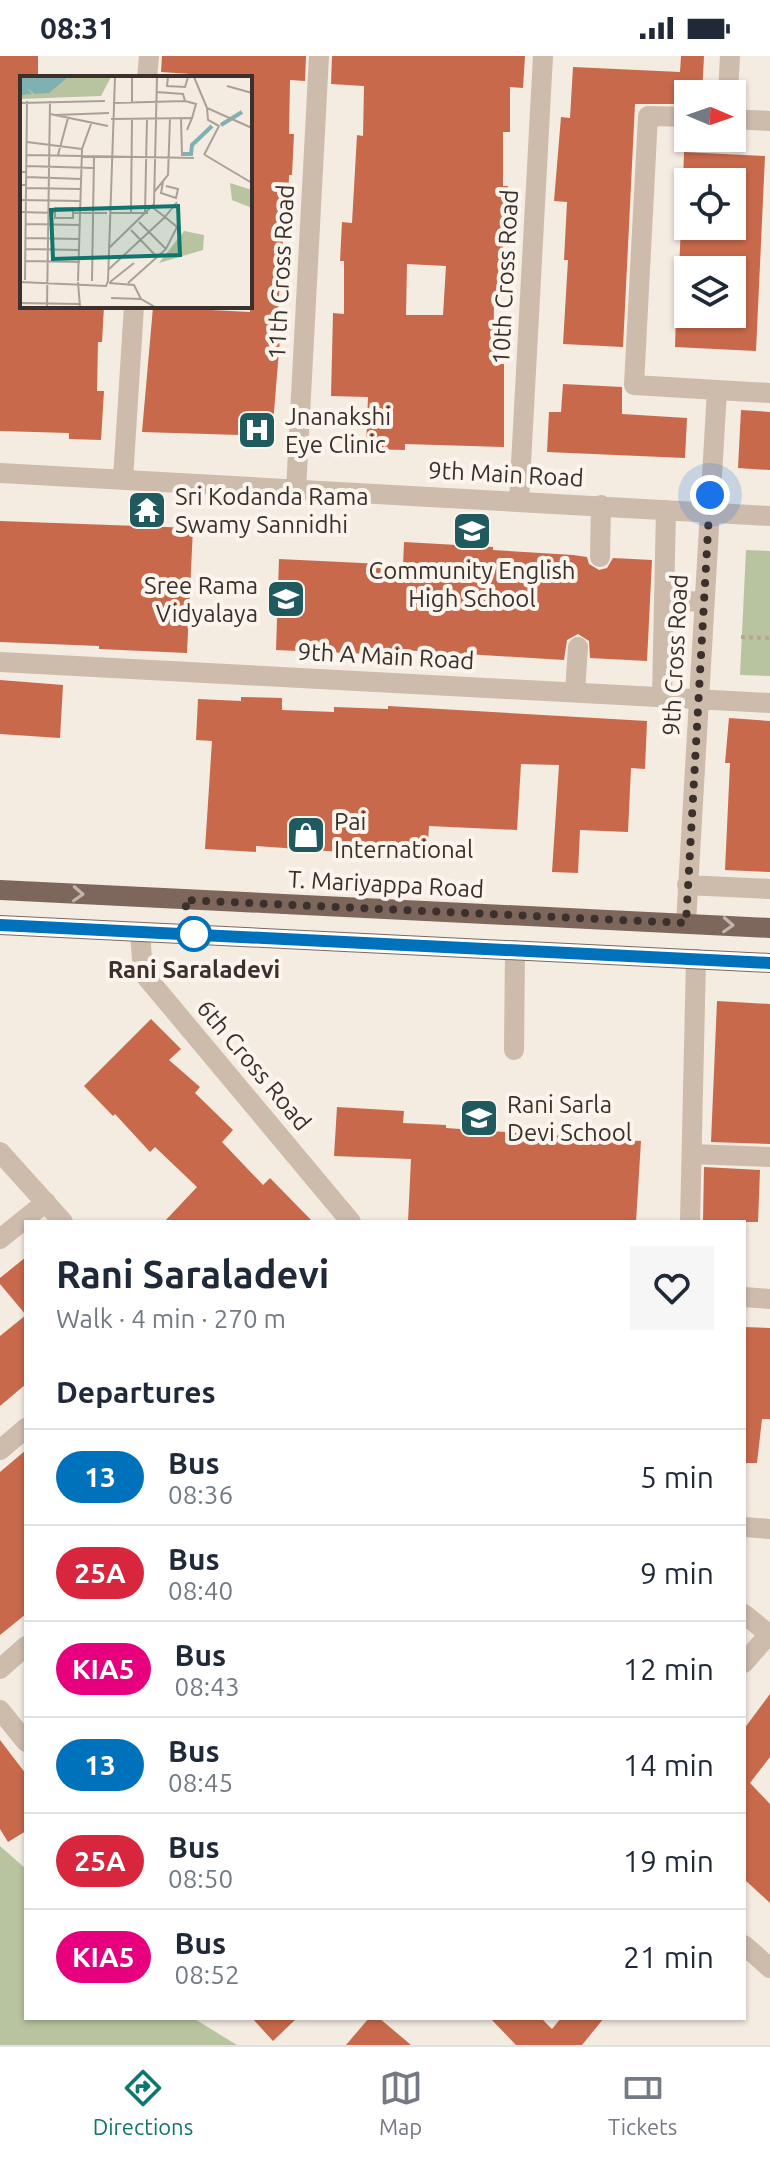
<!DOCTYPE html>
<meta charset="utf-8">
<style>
:root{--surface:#fff;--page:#f6f6f7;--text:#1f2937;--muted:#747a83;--line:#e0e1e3;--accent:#0f766e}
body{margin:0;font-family:Ubuntu,sans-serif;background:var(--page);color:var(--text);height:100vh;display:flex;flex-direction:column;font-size:30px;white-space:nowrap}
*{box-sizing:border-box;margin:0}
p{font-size:26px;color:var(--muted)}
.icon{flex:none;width:44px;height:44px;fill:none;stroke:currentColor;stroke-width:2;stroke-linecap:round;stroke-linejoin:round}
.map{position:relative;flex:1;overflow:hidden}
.sheet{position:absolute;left:24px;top:1164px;width:722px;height:800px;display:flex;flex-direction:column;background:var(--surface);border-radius:0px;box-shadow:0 2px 6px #0004}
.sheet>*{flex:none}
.badge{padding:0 16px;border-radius:26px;font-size:28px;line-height:52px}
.needle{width:52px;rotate:92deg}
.tools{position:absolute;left:674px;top:24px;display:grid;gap:16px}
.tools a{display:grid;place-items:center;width:72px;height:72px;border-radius:0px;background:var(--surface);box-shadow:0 2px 6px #0004;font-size:40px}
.you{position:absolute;width:40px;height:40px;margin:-20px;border:6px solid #fff;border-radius:50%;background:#1a73e8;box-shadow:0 0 0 12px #1a73e833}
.map>.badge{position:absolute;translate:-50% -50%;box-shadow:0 0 0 4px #fff}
h2{padding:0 32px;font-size:30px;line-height:72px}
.round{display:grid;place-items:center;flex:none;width:84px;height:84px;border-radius:0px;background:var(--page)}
.head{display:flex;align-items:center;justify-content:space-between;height:136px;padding:0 32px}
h1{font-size:38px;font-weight:700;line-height:60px}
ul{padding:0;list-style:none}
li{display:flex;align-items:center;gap:24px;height:96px;padding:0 32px;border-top:2px solid var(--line)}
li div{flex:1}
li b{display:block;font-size:30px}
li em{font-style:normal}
li .badge{min-width:88px;font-weight:700;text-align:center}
.status{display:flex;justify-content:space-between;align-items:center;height:56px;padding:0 40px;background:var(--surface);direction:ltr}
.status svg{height:22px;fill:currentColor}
.dock{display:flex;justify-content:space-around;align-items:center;height:112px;border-top:2px solid var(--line);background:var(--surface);font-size:22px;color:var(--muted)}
.dock a{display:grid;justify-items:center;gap:4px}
.dock .on{color:var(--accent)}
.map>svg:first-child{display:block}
.green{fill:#b8c4a0}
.building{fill:#c8694b;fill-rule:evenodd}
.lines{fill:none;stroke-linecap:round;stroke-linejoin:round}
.path{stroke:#b9a596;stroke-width:4;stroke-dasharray:4 4;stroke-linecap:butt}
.minor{stroke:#cdbbac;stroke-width:20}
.major{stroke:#7d675c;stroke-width:20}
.oneway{stroke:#c2b5ac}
.line-casing{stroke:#fff;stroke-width:18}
.line{stroke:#0072bc;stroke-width:12}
.walk{stroke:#3b302b;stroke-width:8;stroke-dasharray:0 14.4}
.stop-dot{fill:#fff;stroke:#0072bc;stroke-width:4}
.labels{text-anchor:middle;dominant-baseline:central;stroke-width:8;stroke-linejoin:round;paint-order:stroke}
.street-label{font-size:24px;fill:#3b302b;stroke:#fbf5ee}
.poi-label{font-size:24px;fill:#3b302b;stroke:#fbf5ee;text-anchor:start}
.stop-label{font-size:24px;font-weight:bold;fill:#3b302b;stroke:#fbf5ee}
.inset-river{fill:none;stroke:#7fb0b2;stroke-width:4}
.inset-road{fill:none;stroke:#aaa098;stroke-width:2}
.view{fill:#0f766e;fill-opacity:0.15;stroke:#0f766e;stroke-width:4}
.inset-edge{fill:none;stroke:#3b302b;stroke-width:4}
</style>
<div class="status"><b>08:31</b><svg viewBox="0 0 49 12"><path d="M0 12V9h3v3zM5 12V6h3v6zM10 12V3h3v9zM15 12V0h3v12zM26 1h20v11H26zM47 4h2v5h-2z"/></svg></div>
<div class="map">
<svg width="770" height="1989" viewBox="0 0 770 1989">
<rect width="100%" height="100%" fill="#f4ebe1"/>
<path class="green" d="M746 494 770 495V620L740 619Z
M0 1790 26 1813V1962H193L237 1989H0Z"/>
<path class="building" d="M0 0H38V22H22V250H104L102 286H98L97 335H104L101 384 69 383V377L0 375Z
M162 0H306L305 25 290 24 289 78H294L292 119H289L288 154H286L281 204 278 258H282L272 380 142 376 153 251 250 256V22L161 16Z
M332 0H525L523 32 510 31V76H503V130H508L502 205H499L496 251H494L493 308H504V391L405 388V394L366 393 368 341 331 340 333 257 344 258V205H340L342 166 352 167 357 79 363 80 364 30 331 28ZM407 208 446 210 443 259H406Z
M681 0H704L702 38H688V48H635L623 291 563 288 568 204H564L567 146 554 145 561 61 570 62 573 11 680 16Z
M684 96 765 100 756 295 675 291 676 258H732V214H679L681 170H732V126H683Z
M563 328 622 331V358L687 362 685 402 547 396 549 356H561Z
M741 354 770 356V414L738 412Z
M0 465 193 472 187 597 99 593V590L0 586Z
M404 486 493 491V494L573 499 587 501 589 508 599 514 607 512 613 502 652 504 647 605 590 602 589 585 578 578 567 584 564 604 371 592 370 598 276 594 279 503 403 509Z
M0 624 63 629 60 682 0 678Z
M241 641 282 642V654L334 656V651L388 653V650L647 665 645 713 631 712 628 776 580 774 578 817 552 816 559 709 521 708 517 774 429 770 427 802 256 790V796L205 793 212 685 196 684 198 643 241 645Z
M729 662 770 665V816L725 814 730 707H725Z
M717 945 770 948V1088L711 1086Z
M151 963 181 993 169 1004 200 1031 195 1037 233 1074 222 1086 263 1129 270 1122 313 1166H164L197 1131 155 1091 150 1096 115 1058 113 1060 84 1030Z
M337 1051 404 1055 403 1067 446 1069V1072L641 1085 636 1166H408L411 1103 334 1100Z
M704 1111 760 1114 758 1166H703Z
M26 1201V1259L0 1228V1222Z
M26 1259V1328L0 1350V1280Z
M744 1271 770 1272V1363H762L757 1407H744Z
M26 1394V1558L0 1579V1416Z
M770 1638V1701L750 1727 770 1748V1847L744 1823V1673Z
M0 1684 26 1718V1775L8 1786 0 1773Z
M252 1962H297L273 1985Z
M369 1962H379L411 1989H346Z
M490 1962H541L552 1973 561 1962H604L582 1989H516Z"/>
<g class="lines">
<path class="path" d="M741 581 770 582"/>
<path class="minor" d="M147 22 149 0
M728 38 730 0
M688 61 648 60 634 329 770 337
M732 63 770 65
M0 417 770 460
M123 423 134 250
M296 434 319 0
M519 445 543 0
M600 501 601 449
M664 544 704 546
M0 606 770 647
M575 636 578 591
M662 640 666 454
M687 829 770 833
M686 867 717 334
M140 876 143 917 351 1166
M514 994 515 894
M0 1096 63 1166
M692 1098 770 1101
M690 1166 696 903
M0 1183 46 1146
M744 1241 770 1243
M0 1394 26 1372
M744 1471 770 1473
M744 1558 770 1579
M744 1607 769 1578
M0 1613 26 1590
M0 1654 26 1686
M744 1889 770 1912"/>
<path class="major" d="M0 834 770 872
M0 869 770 907"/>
</g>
<defs><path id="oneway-chevron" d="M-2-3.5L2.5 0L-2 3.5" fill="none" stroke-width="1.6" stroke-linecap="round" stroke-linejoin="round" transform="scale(2)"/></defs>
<g class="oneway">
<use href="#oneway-chevron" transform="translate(78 838) rotate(3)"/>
<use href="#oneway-chevron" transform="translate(728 869) rotate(3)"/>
</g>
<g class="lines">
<defs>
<path id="line" d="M0 869 770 907"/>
</defs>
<use href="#line" class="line-casing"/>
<use href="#line" class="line"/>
<path class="walk" d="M194 878 184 844 686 867 710 439"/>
</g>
<defs>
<symbol id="hospital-square" viewBox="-11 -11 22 22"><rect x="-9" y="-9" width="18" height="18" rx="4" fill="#1f5a5e" stroke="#fbf5ee"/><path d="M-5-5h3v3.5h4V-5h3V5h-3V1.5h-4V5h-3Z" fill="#fff"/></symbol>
<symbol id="temple-square" viewBox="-11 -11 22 22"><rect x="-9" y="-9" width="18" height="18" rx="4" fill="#1f5a5e" stroke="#fbf5ee"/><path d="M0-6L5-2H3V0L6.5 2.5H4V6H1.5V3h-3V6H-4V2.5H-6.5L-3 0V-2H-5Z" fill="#fff"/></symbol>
<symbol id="school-square" viewBox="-11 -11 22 22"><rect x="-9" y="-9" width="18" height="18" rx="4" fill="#1f5a5e" stroke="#fbf5ee"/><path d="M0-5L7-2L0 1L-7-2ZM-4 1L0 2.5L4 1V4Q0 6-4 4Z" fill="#fff"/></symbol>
<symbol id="shop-square" viewBox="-11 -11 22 22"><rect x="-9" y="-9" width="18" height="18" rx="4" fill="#1f5a5e" stroke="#fbf5ee"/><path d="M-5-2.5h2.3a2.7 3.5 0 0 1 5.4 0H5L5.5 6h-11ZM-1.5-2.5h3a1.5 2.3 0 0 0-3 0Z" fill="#fff"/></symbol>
</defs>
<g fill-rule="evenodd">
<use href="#hospital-square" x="235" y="352" width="44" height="44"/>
<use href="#temple-square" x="125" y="432" width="44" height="44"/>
<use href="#school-square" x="450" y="453" width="44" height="44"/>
<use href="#school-square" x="264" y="521" width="44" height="44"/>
<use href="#shop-square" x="284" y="757" width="44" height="44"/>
<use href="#school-square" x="457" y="1040" width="44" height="44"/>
</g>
<circle class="stop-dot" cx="194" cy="878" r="16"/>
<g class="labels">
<g class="street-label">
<text transform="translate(281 216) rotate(-87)">11th Cross Road</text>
<text transform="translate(505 221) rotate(-87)">10th Cross Road</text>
<text transform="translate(506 418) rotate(3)">9th Main Road</text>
<text transform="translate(675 599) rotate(-87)">9th Cross Road</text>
<text transform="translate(386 600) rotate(3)">9th A Main Road</text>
<text transform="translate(386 828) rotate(3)">T. Mariyappa Road</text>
<text transform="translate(254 1009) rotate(50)">6th Cross Road</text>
</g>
<g class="poi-label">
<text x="285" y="360">Jnanakshi<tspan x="285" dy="28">Eye Clinic</tspan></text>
<text x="175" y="440">Sri Kodanda Rama<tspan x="175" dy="28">Swamy Sannidhi</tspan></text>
<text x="472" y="514" text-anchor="middle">Community English<tspan x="472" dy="28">High School</tspan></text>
<text x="258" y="529" text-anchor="end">Sree Rama<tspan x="258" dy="28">Vidyalaya</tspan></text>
<text x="334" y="765">Pai<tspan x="334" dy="28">International</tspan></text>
<text x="507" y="1048">Rani Sarla<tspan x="507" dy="28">Devi School</tspan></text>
</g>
<g class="stop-label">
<text x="194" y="913">Rani Saraladevi</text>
</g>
</g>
<g transform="translate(20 20)">
<rect width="232" height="232" fill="#f4ebe1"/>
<path d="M0 1H91L81 20 0 23ZM210 107 232 114V132L212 124ZM164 155 184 159 183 174 139 187Z" fill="#b8c4a0"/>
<path d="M0 1H48L29 17 15 18 7 12 12 18 0 19Z" fill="#7fb0b2"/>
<path class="inset-river" d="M201 49 222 36M163 78H171L172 69 192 50"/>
<path class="inset-road" d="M148 1 147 10 165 11 168 1M174 1 187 32 232 52M207 10 232 17M136 16 163 18 165 25M0 27 85 25M93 27 165 25 176 28 172 42M112 27V1M30 38 88 50M36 39 89 37M161 42 162 80M91 43 172 42 167 54M7 66 62 73M7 79 174 82M38 79 48 42M184 79 199 50 188 44 187 32M185 79 232 107M6 90 73 92M6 101 61 103M143 106 141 117 156 122 158 113 146 110M6 109H1L0 96H6M6 112 61 113M135 115 148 99 150 42M0 124 61 125M0 136 35 137M111 136 112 43M125 136 127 43M35 137V142H53V137M35 137V132H53V137M53 137H87M90 137H128M119 146 146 173M6 148 60 149M111 154 137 181M5 162 60 163M89 172 134 128 137 1M5 173 60 174M5 185 60 186M88 194 145 141 132 131M5 204 7 25M58 205 62 73 71 48M72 205 74 80M88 205 95 1M0 206 86 210 88 205M58 206 60 231M90 206 114 187M89 207 114 209 121 223M108 207 146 173 157 151 145 141 157 126M91 222 121 223 135 231M0 227 60 228M27 231 30 25"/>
<path class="view" d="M158 130 160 179 33 183 31 134Z"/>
<rect width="232" height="232" class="inset-edge"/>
</g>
</svg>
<div class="tools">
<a><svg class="needle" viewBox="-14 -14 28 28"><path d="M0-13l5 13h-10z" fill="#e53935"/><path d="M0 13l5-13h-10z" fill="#747a83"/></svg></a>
<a><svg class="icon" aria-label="locate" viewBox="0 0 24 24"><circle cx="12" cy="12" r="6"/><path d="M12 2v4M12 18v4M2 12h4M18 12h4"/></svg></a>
<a><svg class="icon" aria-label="layers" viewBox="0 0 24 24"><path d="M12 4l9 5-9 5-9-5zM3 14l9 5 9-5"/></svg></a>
</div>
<div class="you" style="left:710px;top:439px"></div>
<section class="sheet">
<div class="head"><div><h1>Rani Saraladevi</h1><p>Walk · 4 min · 270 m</p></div><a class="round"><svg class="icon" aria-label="heart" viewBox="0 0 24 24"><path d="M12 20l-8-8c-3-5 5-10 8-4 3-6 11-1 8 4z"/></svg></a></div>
<h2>Departures</h2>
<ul>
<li><span class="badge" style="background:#0072bc;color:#fff">13</span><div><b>Bus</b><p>08:36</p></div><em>5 min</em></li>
<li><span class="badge" style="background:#d7263d;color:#fff">25A</span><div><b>Bus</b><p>08:40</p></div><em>9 min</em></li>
<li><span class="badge" style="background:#e6007e;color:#fff">KIA5</span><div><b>Bus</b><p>08:43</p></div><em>12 min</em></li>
<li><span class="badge" style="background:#0072bc;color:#fff">13</span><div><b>Bus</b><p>08:45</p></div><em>14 min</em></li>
<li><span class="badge" style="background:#d7263d;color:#fff">25A</span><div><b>Bus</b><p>08:50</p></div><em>19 min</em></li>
<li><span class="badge" style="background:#e6007e;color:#fff">KIA5</span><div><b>Bus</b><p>08:52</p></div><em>21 min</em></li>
</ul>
</section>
</div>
<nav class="dock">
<a class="on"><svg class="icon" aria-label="directions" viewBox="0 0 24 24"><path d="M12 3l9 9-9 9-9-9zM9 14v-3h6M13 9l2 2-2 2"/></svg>Directions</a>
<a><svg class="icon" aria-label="map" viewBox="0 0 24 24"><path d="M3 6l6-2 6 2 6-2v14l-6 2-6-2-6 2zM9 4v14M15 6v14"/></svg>Map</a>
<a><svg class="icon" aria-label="tickets" viewBox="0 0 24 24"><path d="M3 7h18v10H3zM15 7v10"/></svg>Tickets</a>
</nav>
